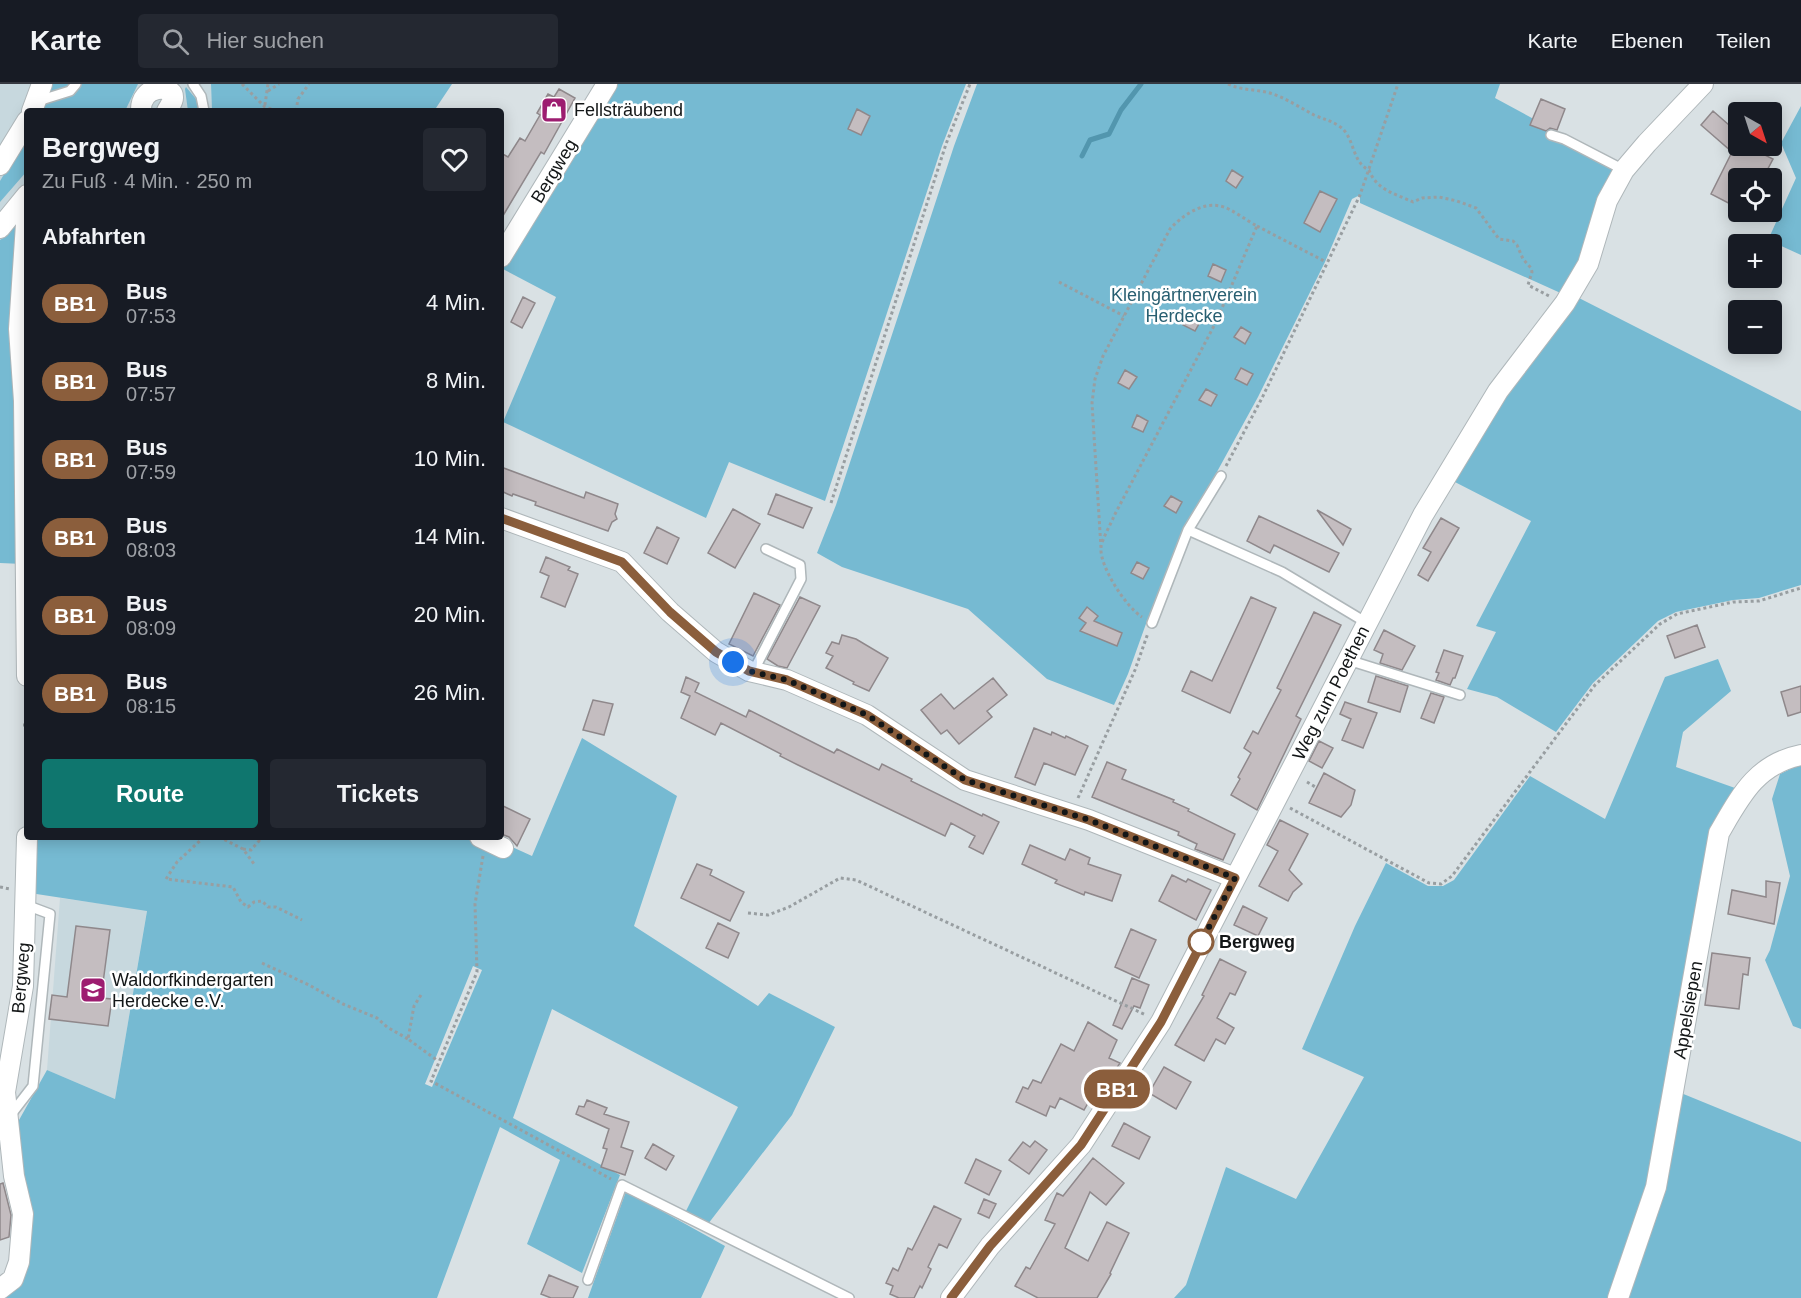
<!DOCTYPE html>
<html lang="de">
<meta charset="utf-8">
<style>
:root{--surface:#171b24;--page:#242831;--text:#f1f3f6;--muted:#9ea1a6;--line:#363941;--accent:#0f766e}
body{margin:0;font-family:Helvetica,sans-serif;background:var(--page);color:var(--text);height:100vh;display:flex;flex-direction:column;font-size:22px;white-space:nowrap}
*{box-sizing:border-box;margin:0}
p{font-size:20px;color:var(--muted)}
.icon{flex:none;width:33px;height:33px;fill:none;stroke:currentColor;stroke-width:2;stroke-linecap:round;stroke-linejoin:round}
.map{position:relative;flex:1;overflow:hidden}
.side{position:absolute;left:24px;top:24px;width:480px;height:732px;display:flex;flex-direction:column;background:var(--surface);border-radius:6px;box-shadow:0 3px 15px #0003}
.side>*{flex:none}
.badge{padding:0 12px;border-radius:20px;font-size:21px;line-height:39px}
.needle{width:39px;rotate:141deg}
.fabs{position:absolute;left:1728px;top:18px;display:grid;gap:12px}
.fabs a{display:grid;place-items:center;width:54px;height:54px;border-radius:6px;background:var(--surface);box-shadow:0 3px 15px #0003;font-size:30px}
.you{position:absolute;width:30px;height:30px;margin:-15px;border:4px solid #fff;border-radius:50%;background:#1a73e8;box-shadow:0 0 0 9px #1a73e833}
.map>.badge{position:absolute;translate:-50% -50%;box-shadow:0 0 0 3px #fff}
h2{padding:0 18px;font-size:22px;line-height:54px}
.round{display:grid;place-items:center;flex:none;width:63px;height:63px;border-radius:6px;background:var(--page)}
.headline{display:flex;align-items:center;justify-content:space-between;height:102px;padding:0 18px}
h1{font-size:28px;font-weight:600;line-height:45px}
.action{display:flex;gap:12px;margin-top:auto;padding:12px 18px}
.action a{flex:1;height:69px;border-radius:6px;background:var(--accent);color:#fff;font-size:24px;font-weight:600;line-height:69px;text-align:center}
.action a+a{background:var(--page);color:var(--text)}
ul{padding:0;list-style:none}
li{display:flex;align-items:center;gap:18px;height:78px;padding:0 18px}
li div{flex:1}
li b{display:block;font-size:22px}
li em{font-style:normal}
li .badge{min-width:66px;font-weight:700;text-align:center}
header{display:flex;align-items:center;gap:36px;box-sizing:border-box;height:84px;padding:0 30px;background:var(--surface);border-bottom:2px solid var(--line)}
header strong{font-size:28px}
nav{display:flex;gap:33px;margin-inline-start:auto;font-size:21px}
.search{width:420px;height:54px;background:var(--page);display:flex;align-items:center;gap:15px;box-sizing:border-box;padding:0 21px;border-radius:6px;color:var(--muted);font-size:22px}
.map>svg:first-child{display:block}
.built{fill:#c7d8de}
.green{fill:#76bad2;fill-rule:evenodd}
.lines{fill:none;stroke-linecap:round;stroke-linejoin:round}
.stream{stroke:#5296ae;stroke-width:5}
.building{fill:#c4bdc0;stroke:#8f888b;stroke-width:1.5}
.service-casing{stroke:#afb7ba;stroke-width:12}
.minor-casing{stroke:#afb7ba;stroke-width:22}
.path{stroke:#989ea1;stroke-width:3;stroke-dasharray:3 3;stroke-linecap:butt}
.service{stroke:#fff;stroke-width:9}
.minor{stroke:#fff;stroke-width:20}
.line-casing{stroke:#fff;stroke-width:14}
.line{stroke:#8b5e3c;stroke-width:9}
.walk{stroke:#131617;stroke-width:6;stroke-dasharray:0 10.8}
.stop-dot{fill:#fff;stroke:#8b5e3c;stroke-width:3}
.labels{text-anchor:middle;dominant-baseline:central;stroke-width:5;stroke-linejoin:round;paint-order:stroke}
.poi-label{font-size:18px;fill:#131617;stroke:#fff;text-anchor:start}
.street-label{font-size:18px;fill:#131617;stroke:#fff}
.park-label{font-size:18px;fill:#285f71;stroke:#fff}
.stop-label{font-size:18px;font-weight:bold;fill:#131617;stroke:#fff;text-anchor:start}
</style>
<header>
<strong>Karte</strong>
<div class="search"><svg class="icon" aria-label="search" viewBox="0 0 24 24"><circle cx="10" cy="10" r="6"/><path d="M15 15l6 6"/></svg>Hier suchen</div>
<nav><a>Karte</a><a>Ebenen</a><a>Teilen</a></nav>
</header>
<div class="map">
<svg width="1801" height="1214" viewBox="0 0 1801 1214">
<rect width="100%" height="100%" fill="#d9e1e4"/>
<path class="built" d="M0 0H211L212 27H27V248L0 325Z
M60 814 147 826 115 1015 47 986Z"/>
<path class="green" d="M50 0H138L125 27H41Z
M211 0H452L434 27H212Z
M612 0H966L942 62 825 417 729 378 706 434 503 338 556 213 501 184V180Z
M977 0H1500L1495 14 1620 82 1584 176 1565 211 1360 119V111L1352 115 1325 178 1258 313 1184 448 1147 537 1128 590 1114 621 1047 595 968 525 842 483 817 469 836 421 954 62Z
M186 3 196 15 199 27H188L185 5Z
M1801 22V171L1768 156 1796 94 1781 59Z
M27 52V87L0 118V97Z
M18 136 23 480 0 479V156L8 151Z
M1577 213 1801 327V501L1759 514 1733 516 1676 528 1658 537 1593 599 1556 648 1497 613 1467 605 1496 548 1476 542 1531 437 1451 396 1505 310Z
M1718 575 1731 607 1683 648 1676 683 1735 704 1666 1041 1611 1214H1174L1186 1201 1226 1083 1296 1115 1364 993 1302 965 1355 842 1386 779 1428 802H1443L1454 796 1530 692 1605 735 1665 593Z
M582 654 677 712 634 842 758 922 769 909 835 943 792 1031 708 1140 686 1127 738 1023 552 925 513 1034 620 1091 582 1189 527 1160 560 1076 500 1043 437 1214H0L15 1199 14 1045 47 986 115 1015 147 827 30 809 32 753H466L507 772 510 762 532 772ZM473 882 482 886 432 1003 425 1000Z
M1801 680V945L1793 942 1765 876 1770 866 1790 792 1772 715 1780 690Z
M1681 1009 1801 1058V1214H1625C1648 1146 1672 1080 1681 1009Z
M626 1107 725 1162 701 1214H588Z"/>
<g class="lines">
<path class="stream" d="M1082 72 1090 56 1109 50 1121 26 1141 0"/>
</g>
<path class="building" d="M559 5 575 14 544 70 541 68 501 135V69L508 73 520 54 525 57 540 31 537 29 548 10 554 13Z
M1541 15 1565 25 1557 46 1550 44 1546 47 1530 41Z
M857 25 870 32 861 51 848 45Z
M1713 27 1737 48 1732 54 1738 57V62H1747L1773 75 1763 94H1738V124L1711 110 1732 68 1701 41Z
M1232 86 1243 93 1236 104 1226 97Z
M1320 107 1337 115 1320 148 1304 139Z
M1213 180 1226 186 1221 198 1208 192Z
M523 213 535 219 522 244 511 238Z
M1188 230 1201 236 1195 247 1183 241Z
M1241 243 1251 249 1245 260 1234 253Z
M1241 284 1253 290 1247 301 1235 295Z
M1125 286 1137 293 1129 305 1118 299Z
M1206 305 1217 311 1211 322 1199 316Z
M1137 331 1148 337 1143 348 1132 343Z
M501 383 584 414 586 408 618 420 615 430 617 435 612 438 608 447 535 421 536 418 513 410 512 412 501 407Z
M776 410 812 424 803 444 768 430Z
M1171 412 1182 418 1176 429 1164 422Z
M733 425 760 440 735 484 708 469Z
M1317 426 1351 445 1343 461Z
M1259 432 1339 469 1329 488 1274 461 1270 469 1247 457Z
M1441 434 1459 444 1428 497 1418 491 1431 468 1423 464Z
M657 443 679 454 667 480 644 469Z
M546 473 570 483 568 486 578 490 565 523 541 513 549 492 540 488Z
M1137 478 1149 484 1143 495 1131 489Z
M754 509 780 521 753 572 729 560Z
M800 513 820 522 787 584 778 582 767 575Z
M1251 513 1276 524 1230 629 1182 607 1191 587 1212 597Z
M1087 523 1098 532 1094 537 1122 549 1117 562 1080 547 1086 539 1079 534Z
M1314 528 1341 541 1296 632 1301 635 1257 726 1231 711 1240 695 1238 693 1251 669 1244 664 1253 647 1258 650 1281 606 1277 604Z
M1697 541 1705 563 1675 574 1667 552Z
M1384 546 1415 562 1402 586 1380 579 1383 570 1374 566Z
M842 551 856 555 888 574 869 607 853 600 854 598 826 584 833 572 826 569 832 558 839 560Z
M1444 566 1463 572 1455 594H1453L1450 601 1436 596 1439 589 1436 588Z
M1376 592 1408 602 1400 628 1368 618Z
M686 593 699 599 695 608 746 633 749 626 834 669 837 665 879 686 882 680 912 695 911 697 982 732 983 730 999 738 983 770 969 763 975 752 951 739 945 752 798 681 780 672 781 670 721 639 715 651 681 634 690 612 681 608Z
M993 594 1007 611 987 627 992 633 959 660 947 646 941 650 921 626 941 610 954 625Z
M1801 602V628L1788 632 1781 608Z
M1431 609 1444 613 1434 639 1421 634Z
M593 616 613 620 604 651 583 646Z
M1345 618 1377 629 1363 664 1342 656 1351 635 1340 630Z
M1034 644 1051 651 1052 648 1065 654 1066 652 1088 662 1075 691 1044 679 1035 701 1015 693Z
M1319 657 1333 664 1322 684 1309 677Z
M1107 678 1126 686 1122 695 1174 716 1173 718 1189 725 1188 727 1235 750 1223 776 1195 765 1197 760 1178 751 1179 748 1092 713Z
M1324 689 1355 706 1351 721 1341 733 1309 719Z
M501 721 530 735 517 762 509 753 501 750Z
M1280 736 1308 750 1289 786 1302 800 1293 808 1288 817 1259 802 1278 767 1267 761Z
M1030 761 1065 776 1070 765 1090 774 1088 780 1121 791 1112 817 1085 808 1084 811 1055 799 1057 796 1022 780Z
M697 780 712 786 710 791 744 808 730 837 681 814Z
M1172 791 1186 798 1188 795 1211 806 1196 836 1159 817Z
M1766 797 1780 799 1774 840 1728 830 1732 806 1766 813Z
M1243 822 1267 834 1258 852 1234 841Z
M718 839 739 849 728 874 706 864Z
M76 842 110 846 101 914 112 915 108 942 49 935 52 911 67 913Z
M1131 845 1156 856 1139 894 1115 883Z
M1712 869 1750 874 1748 891 1743 890 1739 925 1705 921Z
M1220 875 1246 888 1235 911 1230 909 1217 934 1234 944 1225 960 1216 955 1204 977 1175 961 1204 912 1202 911Z
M1132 894 1149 901 1140 924 1134 922 1122 945 1113 941Z
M1088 938 1117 956 1109 974 1120 979 1113 990 1102 984 1089 1011 1092 1012 1084 1026 1060 1014 1055 1024 1050 1022 1046 1032 1016 1018 1023 1003 1028 1005 1033 996 1041 999 1061 960 1074 967Z
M1164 983 1191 998 1176 1025 1149 1009Z
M587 1016 607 1024 604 1030 629 1038 621 1063 633 1067 625 1091 601 1083 607 1065 603 1064 609 1045 576 1030 579 1022 584 1023Z
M1124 1039 1150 1053 1139 1075 1112 1062Z
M1035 1057 1047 1066 1029 1090 1009 1076 1023 1058 1030 1063Z
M653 1060 674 1072 666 1086 645 1074Z
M1093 1074 1124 1099 1106 1121 1090 1108 1065 1164 1088 1177 1107 1138 1129 1149 1110 1189 1111 1190 1097 1214H1038L1015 1202 1026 1183 1030 1185 1055 1140 1045 1136 1057 1109 1063 1112Z
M976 1075 1001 1087 989 1111 965 1099Z
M3 1099 11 1131 9 1153 0 1156V1100Z
M984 1115 996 1120 989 1134 978 1129Z
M934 1122 961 1135 947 1164 939 1160 928 1183 931 1185 922 1204 920 1202 914 1214H899L890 1210 893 1202 886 1199 893 1184 898 1187 908 1164 912 1166Z
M549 1191 578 1203 573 1214H551L541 1210Z"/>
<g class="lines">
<defs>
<path id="service" d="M193 0 201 12 204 27
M38 17 70 7 76 0
M1551 51 1564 55 1624 86
M1188 446 1282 488 1367 539
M1152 539 1188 446 1221 392
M1348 576 1460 611
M753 588 801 495 800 481 766 465
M9 1033 33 1002 50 830 26 821
M588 1196 622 1101 849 1214"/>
<path id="minor" d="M32 27 42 0
M141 27C140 0 174 0 173 14 173 18 169 23 167 27
M0 81 27 37
M27 125 19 245 24 317 27 592
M0 144 27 111
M501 173 607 0
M501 434 622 478 670 528 716 568 749 587 787 596 867 631 965 696 1089 736 1235 794
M480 753 503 764
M0 1205 13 1195 19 1178 23 1130 14 1092 5 1008 23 902 27 753
M951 1214 990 1162 1081 1061 1161 938 1423 431 1498 307 1565 219 1588 180 1607 117 1624 86 1647 59 1703 0
M1618 1214 1656 1103 1719 749C1740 713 1756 680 1801 671"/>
</defs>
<use href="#service" class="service-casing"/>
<use href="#minor" class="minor-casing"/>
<path class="path" d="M242 0 265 23 277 27
M1228 0C1243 7 1258 5 1273 10 1287 15 1301 24 1314 31 1323 35 1330 36 1339 42 1355 52 1351 78 1369 86 1376 106 1396 110 1413 118L1422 114 1439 113 1457 117 1476 124 1499 155 1513 157 1517 161 1523 175 1531 184 1532 188 1528 201 1549 212
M268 7 279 0
M264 27 268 0
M296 27 298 15 309 0
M1257 142 1326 178
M1059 198 1124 232
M1226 382 1262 314 1360 111 1398 0
M831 419 946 60 970 0
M1101 464 1092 319 1095 295 1103 272 1170 145C1182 132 1201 118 1220 122 1231 124 1247 137 1257 142L1216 238 1114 432C1111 440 1102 455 1101 463 1099 482 1126 523 1142 533
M23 641H27
M1307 698 1317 704
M1078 714 1135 586 1148 549
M1290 724 1429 799 1441 800 1452 792 1595 601 1660 540 1677 530 1733 518 1759 517 1801 504
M204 753 177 778 166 795 233 803 241 818 248 823 254 818 262 817 268 823H276L302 836
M219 753 243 765 254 780
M243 765 251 766 259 757V753
M483 772 475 820 477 888 431 997 611 1095
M0 803 10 805
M748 829 768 831 789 823 840 794 856 796 1146 931
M262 879 309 901 343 920 377 934 387 943 408 955
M421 911 414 922 408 955 438 977"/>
<use href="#service" class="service"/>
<use href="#minor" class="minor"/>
</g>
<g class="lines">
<defs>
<path id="line" d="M501 434 622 478 670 528 716 568 749 587 787 596 867 631 965 696 1089 736 1235 794 1161 938 1081 1061 990 1162 951 1214"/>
</defs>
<use href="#line" class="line-casing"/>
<use href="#line" class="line"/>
<path class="walk" d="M733 578 749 587 787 596 867 631 965 696 1089 736 1235 794 1201 858"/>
</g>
<defs>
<symbol id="shop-square" viewBox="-11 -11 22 22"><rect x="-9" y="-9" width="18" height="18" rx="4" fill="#9d1d70" stroke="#fff"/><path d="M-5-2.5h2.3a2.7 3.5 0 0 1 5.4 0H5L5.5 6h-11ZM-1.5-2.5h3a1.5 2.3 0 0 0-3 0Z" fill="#fff"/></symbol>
<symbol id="school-square" viewBox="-11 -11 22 22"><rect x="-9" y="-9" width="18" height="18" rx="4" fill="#9d1d70" stroke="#fff"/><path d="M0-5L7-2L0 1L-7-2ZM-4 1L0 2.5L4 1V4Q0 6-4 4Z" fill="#fff"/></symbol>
</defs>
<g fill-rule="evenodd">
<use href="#shop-square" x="539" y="11" width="30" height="30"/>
<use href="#school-square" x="78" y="891" width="30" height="30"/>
</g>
<circle class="stop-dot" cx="1201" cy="858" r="12"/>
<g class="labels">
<g class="poi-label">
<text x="574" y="26">Fellsträubend</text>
<text x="112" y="896">Waldorfkindergarten<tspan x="112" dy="21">Herdecke e.V.</tspan></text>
</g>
<g class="street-label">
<text transform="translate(554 87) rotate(-59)">Bergweg</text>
<text transform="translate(1331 609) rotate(-63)">Weg zum Poethen</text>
<text transform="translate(21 894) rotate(-85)">Bergweg</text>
<text transform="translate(1688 926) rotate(-80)">Appelsiepen</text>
</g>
<g class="park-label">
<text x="1184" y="211">Kleingärtnerverein<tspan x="1184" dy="21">Herdecke</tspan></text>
</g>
<g class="stop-label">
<text x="1219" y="858">Bergweg</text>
</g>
</g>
</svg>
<div class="fabs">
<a><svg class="needle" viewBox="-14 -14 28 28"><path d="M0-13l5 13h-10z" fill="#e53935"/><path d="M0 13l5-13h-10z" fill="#9ea1a6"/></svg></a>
<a><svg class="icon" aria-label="locate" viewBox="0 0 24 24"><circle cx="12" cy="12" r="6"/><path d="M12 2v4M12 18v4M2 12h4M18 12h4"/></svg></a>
<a>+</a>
<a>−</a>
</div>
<div class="you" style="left:733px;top:578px"></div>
<b class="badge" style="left:1117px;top:1005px;background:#8b5e3c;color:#fff">BB1</b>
<section class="side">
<div class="headline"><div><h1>Bergweg</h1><p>Zu Fuß · 4 Min. · 250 m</p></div><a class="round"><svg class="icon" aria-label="heart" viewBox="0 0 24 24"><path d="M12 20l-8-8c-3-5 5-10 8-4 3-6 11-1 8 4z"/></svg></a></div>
<h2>Abfahrten</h2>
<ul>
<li><span class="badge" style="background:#8b5e3c;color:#fff">BB1</span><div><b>Bus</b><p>07:53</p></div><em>4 Min.</em></li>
<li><span class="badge" style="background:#8b5e3c;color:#fff">BB1</span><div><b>Bus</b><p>07:57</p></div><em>8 Min.</em></li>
<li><span class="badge" style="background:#8b5e3c;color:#fff">BB1</span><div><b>Bus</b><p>07:59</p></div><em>10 Min.</em></li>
<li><span class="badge" style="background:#8b5e3c;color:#fff">BB1</span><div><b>Bus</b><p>08:03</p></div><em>14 Min.</em></li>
<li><span class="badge" style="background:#8b5e3c;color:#fff">BB1</span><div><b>Bus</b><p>08:09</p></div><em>20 Min.</em></li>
<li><span class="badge" style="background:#8b5e3c;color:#fff">BB1</span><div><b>Bus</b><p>08:15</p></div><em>26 Min.</em></li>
</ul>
<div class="action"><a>Route</a><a>Tickets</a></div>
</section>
</div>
